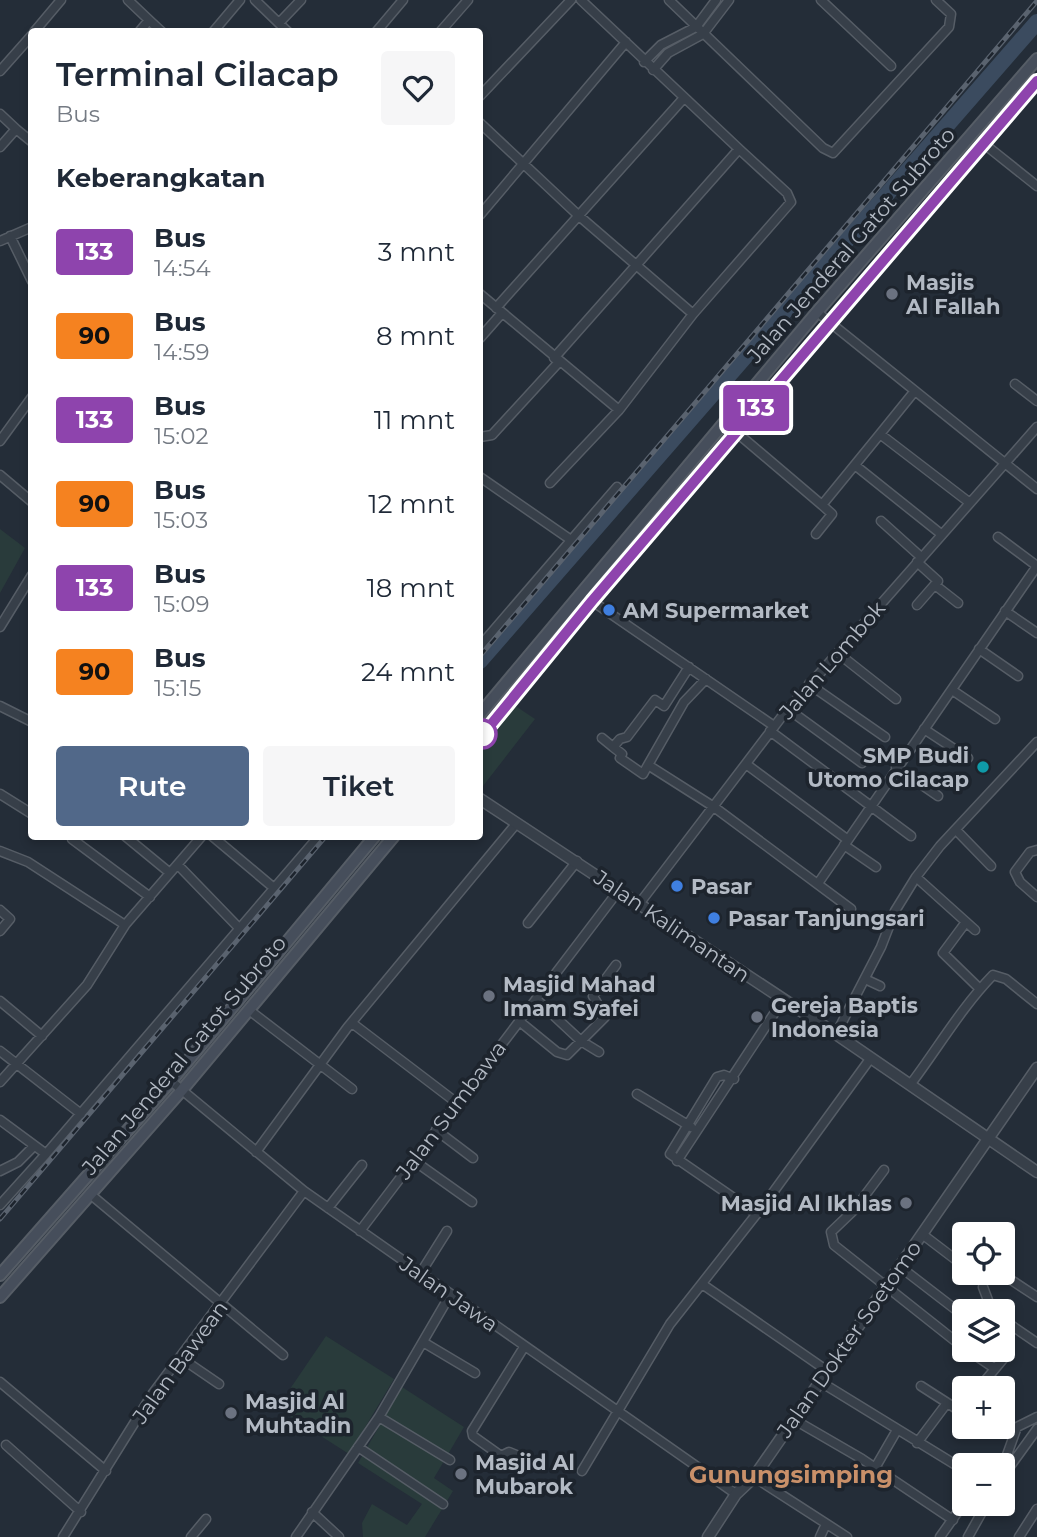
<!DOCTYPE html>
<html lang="id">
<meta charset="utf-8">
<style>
:root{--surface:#fff;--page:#f6f6f7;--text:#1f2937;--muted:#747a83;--accent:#516889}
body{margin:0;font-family:Montserrat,sans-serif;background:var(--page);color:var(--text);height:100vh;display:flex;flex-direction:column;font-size:26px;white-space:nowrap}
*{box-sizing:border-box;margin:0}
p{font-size:23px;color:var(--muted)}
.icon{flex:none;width:38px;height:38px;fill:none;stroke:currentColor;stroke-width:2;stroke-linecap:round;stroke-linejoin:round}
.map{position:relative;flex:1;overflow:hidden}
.details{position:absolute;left:28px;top:28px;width:455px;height:812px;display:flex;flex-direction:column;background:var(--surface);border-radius:7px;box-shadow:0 4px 10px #0003}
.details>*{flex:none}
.badge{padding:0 14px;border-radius:5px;font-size:24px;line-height:46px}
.controls{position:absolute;left:952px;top:1222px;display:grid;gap:14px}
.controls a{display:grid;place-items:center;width:63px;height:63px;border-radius:7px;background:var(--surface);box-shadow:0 4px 10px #0003;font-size:35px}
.map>.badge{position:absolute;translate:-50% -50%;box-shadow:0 0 0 4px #fff}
h2{padding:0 28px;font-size:26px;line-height:63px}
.round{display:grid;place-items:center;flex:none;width:74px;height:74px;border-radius:7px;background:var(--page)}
.overview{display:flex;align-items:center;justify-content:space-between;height:119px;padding:0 28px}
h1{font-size:33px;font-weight:600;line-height:52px}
.cta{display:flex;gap:14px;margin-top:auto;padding:14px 28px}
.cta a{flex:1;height:80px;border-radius:7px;background:var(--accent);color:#fff;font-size:28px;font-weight:600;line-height:80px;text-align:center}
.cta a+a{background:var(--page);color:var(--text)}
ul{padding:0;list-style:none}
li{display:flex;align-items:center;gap:21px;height:84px;padding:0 28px}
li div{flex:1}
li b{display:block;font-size:26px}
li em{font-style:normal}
li .badge{min-width:77px;font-weight:700;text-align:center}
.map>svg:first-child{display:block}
.green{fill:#293b3b}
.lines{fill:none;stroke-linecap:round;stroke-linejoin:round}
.river{stroke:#3b4b5f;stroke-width:16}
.minor-casing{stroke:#565d66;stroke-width:11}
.tertiary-casing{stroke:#565d66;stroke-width:13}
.secondary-casing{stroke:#565d66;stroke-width:14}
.minor{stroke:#373f49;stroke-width:8}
.tertiary{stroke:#373f49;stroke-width:10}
.secondary{stroke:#464e5b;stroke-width:10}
.rail-casing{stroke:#5a636f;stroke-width:5}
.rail{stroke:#1d242d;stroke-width:2.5;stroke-dasharray:8;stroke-linecap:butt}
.line-casing{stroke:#fff;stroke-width:16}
.line{stroke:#8e44ad;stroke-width:10}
.worship-dot{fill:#6b7280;stroke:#1d242d;stroke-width:2.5}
.shop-dot{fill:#3f7fe0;stroke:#1d242d;stroke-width:2.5}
.stop-dot{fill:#fff;stroke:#8e44ad;stroke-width:3.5}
.culture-dot{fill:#0f9aa8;stroke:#1d242d;stroke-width:2.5}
.labels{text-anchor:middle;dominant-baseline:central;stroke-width:7;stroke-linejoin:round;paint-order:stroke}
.street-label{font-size:21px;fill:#b3bac4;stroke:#1d242d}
.poi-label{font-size:21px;font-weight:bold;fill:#b3bac4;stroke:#1d242d;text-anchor:start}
.quarter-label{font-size:24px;font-weight:bold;fill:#c99069;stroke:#1d242d}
</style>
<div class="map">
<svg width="1037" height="1537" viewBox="0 0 1037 1537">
<rect width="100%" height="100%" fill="#242d38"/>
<path class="green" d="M0 529 25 548 0 593Z
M511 703 535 719 480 790V742Z
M326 1336 394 1379 349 1454 277 1408Z
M402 1387 464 1427 434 1478 453 1491 425 1537H363L362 1523 372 1504 407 1525 422 1504 358 1463Z"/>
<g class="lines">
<path class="river" d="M480 661 1037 22"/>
<defs>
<path id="minor" d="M128 0 149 20
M255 0 288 32
M669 0 823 148 833 153 949 27 951 14 936 0
M821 0 891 66
M279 23 301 0
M34 32 61 0
M139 32 149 20 162 32
M213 32 240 0
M376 32 403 0
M440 32 468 0
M644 62 661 45 696 27 716 0
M653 70 668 53 703 34 729 0
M0 71 32 35
M480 96 571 0
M0 114 16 129 0 147
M480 123 578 215 693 314 619 410 480 294
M16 129 32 142
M983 143 1037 186
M480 215 626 42
M10 236 32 281
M0 241 32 227
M496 308 683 99
M817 312 1037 489
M693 314 791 202 787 193 739 149
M480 338 502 313
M554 358 739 149 581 0
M1015 384 1037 401
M736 432 822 505
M880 434 914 392
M480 437 492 435 559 362
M0 441 32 397
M856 466 941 534
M0 475 32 502
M480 477 571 540
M550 483 619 410
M881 521 921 557
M816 534 832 514 822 505 880 434 970 503
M998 537 1037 566
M917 562 938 581 917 605
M935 585 958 603
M592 601 774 726
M1005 611 1037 633
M0 627 32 575
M480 646 617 487
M979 649 1018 676
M839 654 896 699
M706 679 684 702 648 765 714 807 851 909
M809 684 885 737
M952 690 995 719
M0 706 32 722
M788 709 862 763
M924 729 968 758
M770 731 911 836
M602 738 613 747 620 739 627 737 655 700 664 706 689 667
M613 747 622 754 620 758 643 774 648 765
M746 764 848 840
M896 767 938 796
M0 794 32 814
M956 830 991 866
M125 836 170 873
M212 836 274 888
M72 839 150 897
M844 845 876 867
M1037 850 1030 852 1015 872 1020 882 1037 897
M0 851 28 862 125 925
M178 865 239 928
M916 877 975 930
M819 882 1037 566
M639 904 783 715 1037 427
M0 910 10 919 0 931
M966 922 943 953 980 989
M528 923 577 861
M865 979 880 986
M536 999 581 1041 599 1052
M0 1001 42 1036
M249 1010 352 1089
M519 1021 557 1052 567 1055 605 1017 593 996 616 965
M352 1023 457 1103
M836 1034 881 947 895 911 916 877 940 846 1037 742
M0 1051 81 1114
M734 1079 724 1075 717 1077 670 1154 757 1214
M171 1081 304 1191 736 1494
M0 1082 87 985 125 925 202 836
M910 1085C938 1048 961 1008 993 975L1006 979 1037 1004
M637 1094 691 1127
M0 1120 46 1154 319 836
M436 1130 473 1158
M256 1152 347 1028 516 824
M413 1160 472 1202
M677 1161 783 1000
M884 1170 854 1210 831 1232 834 1245 964 1348
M0 1171 18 1162 34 1146
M90 1194 283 1355
M0 1205 46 1154
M328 1208 362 1165
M360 1231 619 890
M922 1234 964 1266
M899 1266 964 1316
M999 1272 1037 1297
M420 1274 447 1231
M702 1284 826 1370
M983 1287 992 1311
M1003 1323 1005 1321 1037 1343
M423 1342 475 1373
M524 1347 472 1431 473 1436 501 1456 509 1452 531 1461
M966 1349 994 1368
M181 1358 219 1384
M819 1381 964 1470
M0 1382 106 1471
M921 1386 963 1413
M979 1388 1009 1352 1003 1346
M379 1417 450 1460
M793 1419 862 1459 953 1520
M917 1443 947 1403
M6 1445 81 1512
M358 1447 443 1504
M1003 1466 1017 1427 1037 1417
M875 1468 897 1430
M582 1471 670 1324 766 1202 870 1059
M1003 1476 1037 1429
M754 1477 847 1537
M312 1512 339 1537
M63 1537 153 1393 304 1191
M191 1537 206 1519
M296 1537 379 1417 450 1295
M820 1537 826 1524
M940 1537 964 1503
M968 1537 987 1503
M1019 1537 1037 1509"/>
<path id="tertiary" d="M480 799 836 1034 1037 1172
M708 1537 736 1494 754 1477 1037 1068"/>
<path id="secondary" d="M480 714 817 312 1037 59
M480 738 592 601 1037 81
M0 1275 171 1081 375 836
M0 1297 182 1090 394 836"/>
</defs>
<use href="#minor" class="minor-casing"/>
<use href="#tertiary" class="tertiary-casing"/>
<use href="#secondary" class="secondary-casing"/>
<use href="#minor" class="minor"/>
<use href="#tertiary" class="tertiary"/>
<use href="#secondary" class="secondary"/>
<defs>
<path id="rail" d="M480 656 1037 1
M0 1219 326 836"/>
</defs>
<use href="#rail" class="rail-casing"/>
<use href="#rail" class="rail"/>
</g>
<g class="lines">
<defs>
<path id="line" d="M480 738 592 601 1037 81"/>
</defs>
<use href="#line" class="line-casing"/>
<use href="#line" class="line"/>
</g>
<g class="worship-dot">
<circle cx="892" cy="294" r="7"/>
<circle cx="489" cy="996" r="7"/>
<circle cx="757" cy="1017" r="7"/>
<circle cx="906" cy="1203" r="7"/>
<circle cx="231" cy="1413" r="7"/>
<circle cx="461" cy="1474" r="7"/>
</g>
<g class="shop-dot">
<circle cx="609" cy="610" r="7"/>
<circle cx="677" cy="886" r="7"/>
<circle cx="714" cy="918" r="7"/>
</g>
<circle class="stop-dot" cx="482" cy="734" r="14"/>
<circle class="culture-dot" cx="983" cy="767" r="7"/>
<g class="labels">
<g class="street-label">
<text transform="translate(851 245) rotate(-49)">Jalan Jenderal Gatot Subroto</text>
<text transform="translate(832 660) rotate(-49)">Jalan Lombok</text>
<text transform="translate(672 926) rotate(34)">Jalan Kalimantan</text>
<text transform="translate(184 1055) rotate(-50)">Jalan Jenderal Gatot Subroto</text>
<text transform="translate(451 1110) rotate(-53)">Jalan Sumbawa</text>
<text transform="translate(449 1294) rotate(35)">Jalan Jawa</text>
<text transform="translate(849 1339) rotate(-55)">Jalan Dokter Soetomo</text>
<text transform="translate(180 1362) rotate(-54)">Jalan Bawean</text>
</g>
<g class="poi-label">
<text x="906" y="282">Masjis<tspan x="906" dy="24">Al Fallah</tspan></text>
<text x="623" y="610">AM Supermarket</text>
<text x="969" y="755" text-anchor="end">SMP Budi<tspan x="969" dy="24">Utomo Cilacap</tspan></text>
<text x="691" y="886">Pasar</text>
<text x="728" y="918">Pasar Tanjungsari</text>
<text x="503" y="984">Masjid Mahad<tspan x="503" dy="24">Imam Syafei</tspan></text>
<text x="771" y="1005">Gereja Baptis<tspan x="771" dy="24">Indonesia</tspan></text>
<text x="892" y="1203" text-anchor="end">Masjid Al Ikhlas</text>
<text x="245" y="1401">Masjid Al<tspan x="245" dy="24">Muhtadin</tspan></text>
<text x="475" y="1462">Masjid Al<tspan x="475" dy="24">Mubarok</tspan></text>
</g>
<g class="quarter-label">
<text x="791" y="1474">Gunungsimping</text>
</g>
</g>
</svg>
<div class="controls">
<a><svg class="icon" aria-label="locate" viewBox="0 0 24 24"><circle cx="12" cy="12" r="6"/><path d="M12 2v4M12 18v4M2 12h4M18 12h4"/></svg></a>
<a><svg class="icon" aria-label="layers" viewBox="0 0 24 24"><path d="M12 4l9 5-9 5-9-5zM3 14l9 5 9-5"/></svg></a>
<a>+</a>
<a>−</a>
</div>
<b class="badge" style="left:756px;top:408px;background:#8e44ad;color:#fff">133</b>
<section class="details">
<div class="overview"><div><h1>Terminal Cilacap</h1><p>Bus</p></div><a class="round"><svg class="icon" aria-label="heart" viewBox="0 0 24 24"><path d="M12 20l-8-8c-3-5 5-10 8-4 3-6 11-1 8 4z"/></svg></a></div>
<h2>Keberangkatan</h2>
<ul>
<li><span class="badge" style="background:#8e44ad;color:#fff">133</span><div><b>Bus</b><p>14:54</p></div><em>3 mnt</em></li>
<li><span class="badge" style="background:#f58220;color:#111">90</span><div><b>Bus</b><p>14:59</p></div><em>8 mnt</em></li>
<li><span class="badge" style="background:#8e44ad;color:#fff">133</span><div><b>Bus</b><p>15:02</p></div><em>11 mnt</em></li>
<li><span class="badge" style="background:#f58220;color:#111">90</span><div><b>Bus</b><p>15:03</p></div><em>12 mnt</em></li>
<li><span class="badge" style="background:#8e44ad;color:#fff">133</span><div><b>Bus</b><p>15:09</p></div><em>18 mnt</em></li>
<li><span class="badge" style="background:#f58220;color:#111">90</span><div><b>Bus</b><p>15:15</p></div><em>24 mnt</em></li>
</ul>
<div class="cta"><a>Rute</a><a>Tiket</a></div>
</section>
</div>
